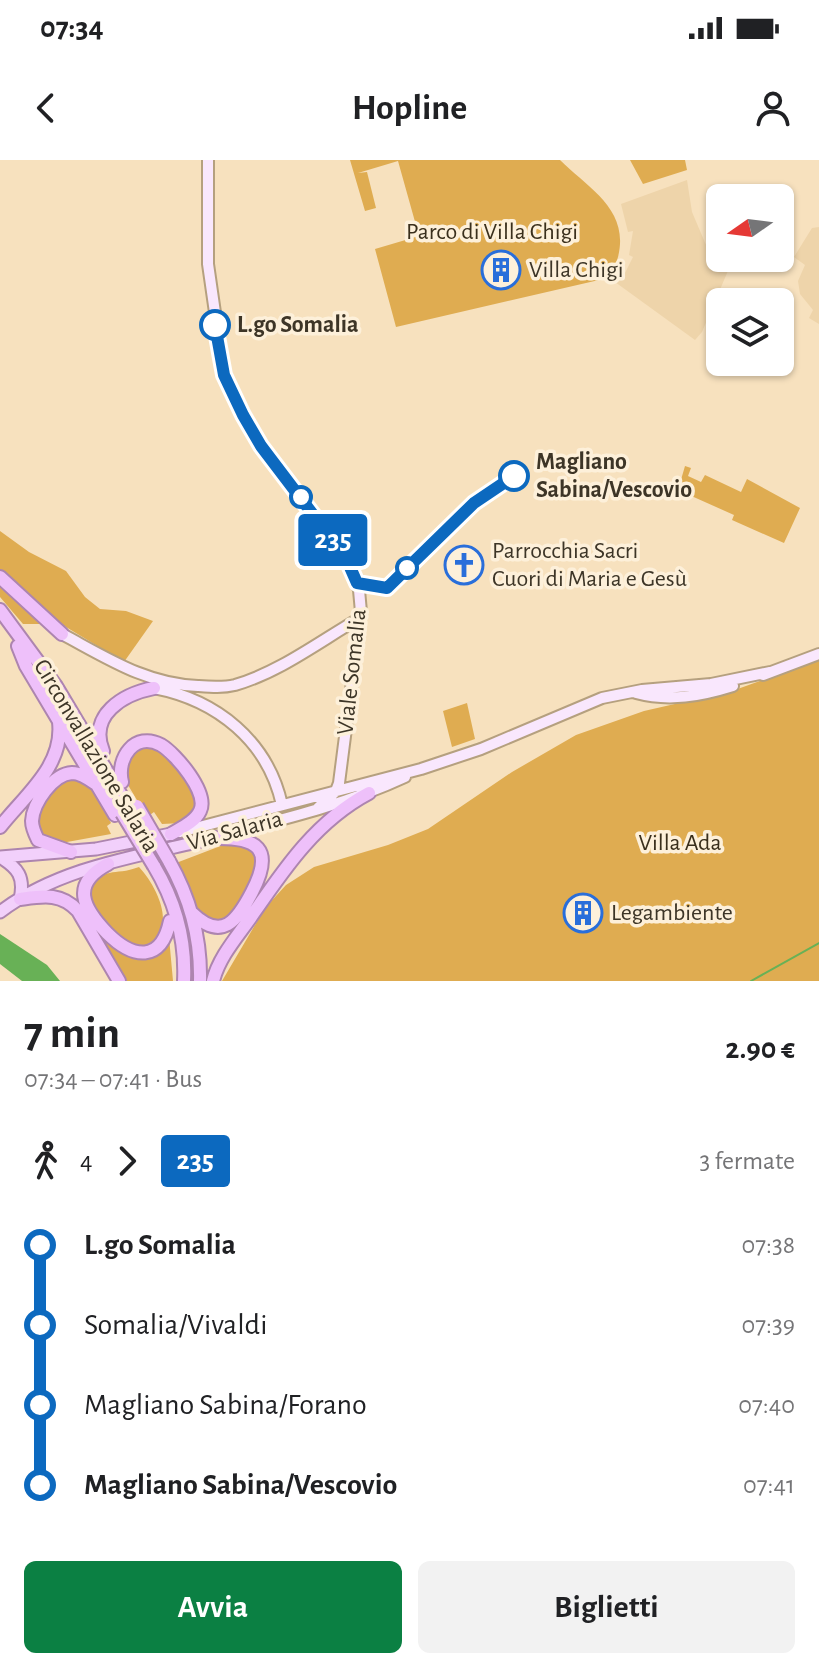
<!DOCTYPE html>
<html lang="it">
<meta charset="utf-8">
<style>
:root{--surface:#fff;--page:#f2f2f2;--text:#202124;--muted:#757577;--accent:#0b8043}
body{margin:0;font-family:"Alegreya Sans",sans-serif;background:var(--page);color:var(--text);height:100vh;display:flex;flex-direction:column;font-size:30px;white-space:nowrap}
*{box-sizing:border-box;margin:0}
p{font-size:26px;color:var(--muted)}
.icon{flex:none;width:44px;height:44px;fill:none;stroke:currentColor;stroke-width:2;stroke-linecap:round;stroke-linejoin:round}
.map{position:relative;height:821px;overflow:hidden}
.details{display:flex;flex-direction:column;background:var(--surface);flex:1}
.details>*{flex:none}
.badge{padding:0 16px;border-radius:6px;font-size:28px;line-height:52px}
.needle{width:52px;rotate:256deg}
.fabs{position:absolute;left:706px;top:24px;display:grid;gap:16px}
.fabs a{display:grid;place-items:center;width:88px;height:88px;border-radius:12px;background:var(--surface);box-shadow:0 2px 6px #0004;font-size:40px}
.map>.badge{position:absolute;translate:-50% -50%;box-shadow:0 0 0 4px #fff}
.legs{display:flex;align-items:center;gap:12px;height:88px;padding:0 24px;font-size:26px}
.legs p{margin-inline-start:auto}
.overview{display:flex;align-items:center;justify-content:space-between;height:136px;padding:0 24px}
h1{font-size:44px;font-weight:600;line-height:60px}
.action{display:flex;gap:16px;margin-top:auto;padding:16px 24px}
.action a{flex:1;height:92px;border-radius:12px;background:var(--accent);color:#fff;font-size:32px;font-weight:600;line-height:92px;text-align:center}
.action a+a{background:var(--page);color:var(--text)}
ul{padding:0 24px;list-style:none}
li{display:flex;align-items:center;gap:28px;height:80px;font-size:30px}
li i{display:grid;place-items:center;width:12px;height:100%;margin:0 10px;background:currentColor}
li i::after{content:'';width:20px;height:20px;margin:-10px;border:6px solid;border-radius:50%;background:var(--surface)}
li p{margin-inline-start:auto}
li:first-child i{background:linear-gradient(#0000 50%,currentColor 0)}
li:last-child i{background:linear-gradient(currentColor 50%,#0000 0)}
.status{display:flex;justify-content:space-between;align-items:center;height:56px;padding:0 40px;background:var(--surface);direction:ltr}
.status svg{height:22px;fill:currentColor}
header{display:flex;justify-content:space-between;align-items:center;height:104px;padding:0 24px;background:var(--surface);font-size:36px;font-weight:600}
.map>svg:first-child{display:block}
.built{fill:#eed4aa}
.green{fill:#dfac51}
.water{fill:#68b156}
.lines{fill:none;stroke-linecap:round;stroke-linejoin:round}
.stream{stroke:#68b156;stroke-width:2}
.secondary-casing{stroke:#b5a07f;stroke-width:14}
.primary-casing{stroke:#ad85af;stroke-width:15}
.trunk-casing{stroke:#ad85af;stroke-width:16}
.secondary{stroke:#f9e7fd;stroke-width:10}
.primary{stroke:#f2d0fb;stroke-width:11}
.trunk{stroke:#eec0fa;stroke-width:12}
.trunk-bridge-casing{stroke:#ad85af;stroke-width:16;stroke-linecap:butt}
.trunk-bridge{stroke:#eec0fa;stroke-width:12}
.line-1-casing{stroke:#fff;stroke-width:18}
.line-1{stroke:#0c69bf;stroke-width:12}
.stop-1-dot{fill:#fff;stroke:#0c69bf;stroke-width:4}
.labels{text-anchor:middle;dominant-baseline:central;stroke-width:7;stroke-linejoin:round;paint-order:stroke}
.park-label{font-size:24px;fill:#3a2f1c;stroke:#fdf0da}
.poi-label{font-size:24px;fill:#3d3527;stroke:#fdf0da;text-anchor:start}
.stop-label{font-size:24px;font-weight:bold;fill:#3d3527;stroke:#fdf0da;text-anchor:start}
.street-label{font-size:24px;fill:#3d3527;stroke:#fdf0da}
</style>
<div class="status"><b>07:34</b><svg viewBox="0 0 49 12"><path d="M0 12V9h3v3zM5 12V6h3v6zM10 12V3h3v9zM15 12V0h3v12zM26 1h20v11H26zM47 4h2v5h-2z"/></svg></div>
<header><svg class="icon" aria-label="back" viewBox="0 0 24 24"><path d="M15 5l-7 7 7 7"/></svg>Hopline<svg class="icon" aria-label="person" viewBox="0 0 24 24"><circle cx="12" cy="8" r="4"/><path d="M4 21q1-7 8-7t8 7"/></svg></header>
<div class="map">
<svg width="819" height="821" viewBox="0 0 819 821">
<rect width="100%" height="100%" fill="#f7e1be"/>
<path class="built" d="M687 20 692 52 709 92 730 106 702 172 695 180 615 122 624 115 633 97 629 95 633 71 628 72 621 44Z
M819 67V164L809 158 813 150 800 134 798 121 805 105 794 97 812 68Z"/>
<path class="green" d="M350 0H560C588 28 630 49 618 97 615 108 610 116 599 120L396 167 375 89 419 76 398 1 358 13 367 12 376 48 365 51Z
M630 0H685L687 10 643 24Z
M685 306 691 308 688 316 701 322 705 315 741 332 747 319 800 348 784 383 732 360 734 355 678 330Z
M0 371 29 392 66 411 85 437 100 449 126 451 153 461 124 502 61 464H23L0 437Z
M819 500V821H222L265 748 286 725 314 707 388 685 428 669 512 612 576 575 644 551 732 531Z
M467 543 475 579 452 587 443 551Z
M146 585 163 591 194 628 198 647 182 663 162 664 154 652 147 657 125 620 128 594Z
M74 617 91 627 111 663 107 666 111 674 56 684 39 674C36 641 43 630 74 617Z
M231 682 248 684 260 702 237 752 222 763 200 758 176 703Z
M139 707C163 733 181 783 132 788L97 756 88 733C104 704 113 717 139 707Z
M94 768 117 788 132 796 169 777 173 821H123Z"/>
<path class="water" d="M0 774 47 805 60 821H22L0 804Z"/>
<g class="lines">
<path class="stream" d="M751 821 819 783"/>
<defs>
<path id="secondary" d="M208 0V104L224 215 261 286 348 401 359 430 361 452 339 623 336 631 317 649
M62 474C107 498 146 524 198 526 211 527 223 528 235 525 280 512 320 481 360 458
M763 515 819 494
M154 528C217 540 268 581 282 645
M636 533C669 542 701 536 733 526
M180 672 421 609 481 589 602 538 642 530 711 524 770 512
M222 675C284 659 347 644 405 617"/>
<path id="primary" d="M0 697 96 689 171 674
M0 697C18 708 25 717 20 739
M0 752C61 706 141 696 214 678"/>
<path id="trunk" d="M0 417 62 474
M0 450 56 526 130 650
M18 486 26 506 115 655
M103 591C88 555 123 534 154 528
M122 622C116 598 135 571 161 585 176 594 209 633 200 651 195 662 181 668 171 674
M0 667C25 635 64 606 59 562
M71 692 38 680C35 674 32 668 32 661 33 643 53 614 72 613 81 613 89 619 96 624
M169 701C190 738 201 778 200 821
M108 704C70 724 83 748 107 773 133 799 161 803 170 761
M154 706C175 741 186 780 184 821
M20 739C42 736 61 732 78 751L119 821
M192 753C222 782 237 761 252 732 275 688 257 677 214 678
M213 821C219 797 237 777 251 757 284 709 316 661 369 633"/>
</defs>
<use href="#secondary" class="secondary-casing"/>
<use href="#primary" class="primary-casing"/>
<use href="#trunk" class="trunk-casing"/>
<use href="#secondary" class="secondary"/>
<use href="#primary" class="primary"/>
<use href="#trunk" class="trunk"/>
<defs>
<path id="trunk-bridge" d="M137 646 169 701
M122 653 154 706"/>
</defs>
<use href="#trunk-bridge" class="trunk-bridge-casing"/>
<use href="#trunk-bridge" class="trunk-bridge"/>
</g>
<g class="lines">
<defs>
<path id="line-1" d="M215 165 224 215 243 255 261 286 346 398 357 423 387 428 474 343 514 316"/>
</defs>
<use href="#line-1" class="line-1-casing"/>
<use href="#line-1" class="line-1"/>
</g>
<defs>
<symbol id="building-ring" viewBox="-11 -11 22 22"><circle r="9.5" fill="#fdf0da" stroke="#296eda" stroke-width="1.5"/><path d="M-4-6H4V6H1V3H-1V6H-4ZM-2.5-4.3h1.7v1.8h-1.7ZM.8-4.3h1.7v1.8H.8ZM-2.5-1h1.7V.8h-1.7ZM.8-1h1.7V.8H.8Z" fill="#296eda"/></symbol>
<symbol id="church-ring" viewBox="-11 -11 22 22"><circle r="9.5" fill="#fdf0da" stroke="#296eda" stroke-width="1.5"/><path d="M-1.2-6h2.4v3.5h3.3v2.4h-3.3V6h-2.4V-.1h-3.3v-2.4h3.3Z" fill="#296eda"/></symbol>
</defs>
<g fill-rule="evenodd">
<use href="#building-ring" x="479" y="88" width="44" height="44"/>
<use href="#church-ring" x="442" y="383" width="44" height="44"/>
<use href="#building-ring" x="561" y="731" width="44" height="44"/>
</g>
<g class="stop-1-dot">
<circle cx="215" cy="165" r="14"/>
<circle cx="514" cy="316" r="14"/>
<circle cx="301" cy="337" r="10"/>
<circle cx="407" cy="408" r="10"/>
</g>
<g class="labels">
<g class="park-label">
<text x="492" y="72">Parco di Villa Chigi</text>
<text x="680" y="683">Villa Ada</text>
</g>
<g class="poi-label">
<text x="529" y="110">Villa Chigi</text>
<text x="492" y="391">Parrocchia Sacri<tspan x="492" dy="28">Cuori di Maria e Gesù</tspan></text>
<text x="611" y="753">Legambiente</text>
</g>
<g class="stop-label">
<text x="237" y="165">L.go Somalia</text>
<text x="536" y="302">Magliano<tspan x="536" dy="28">Sabina/Vescovio</tspan></text>
</g>
<g class="street-label">
<text transform="translate(352 512) rotate(-84)">Viale Somalia</text>
<text transform="translate(96 596) rotate(59)">Circonvallazione Salaria</text>
<text transform="translate(235 671) rotate(-15)">Via Salaria</text>
</g>
</g>
</svg>
<div class="fabs">
<a><svg class="needle" viewBox="-14 -14 28 28"><path d="M0-13l5 13h-10z" fill="#e53935"/><path d="M0 13l5-13h-10z" fill="#757577"/></svg></a>
<a><svg class="icon" aria-label="layers" viewBox="0 0 24 24"><path d="M12 4l9 5-9 5-9-5zM3 14l9 5 9-5"/></svg></a>
</div>
<b class="badge" style="left:333px;top:380px;background:#0c69bf;color:#fff">235</b>
</div>
<section class="details">
<div class="overview"><div><h1>7 min</h1><p>07:34 – 07:41 · Bus</p></div><b>2.90 €</b></div>
<div class="legs"><svg class="icon" aria-label="walk" viewBox="0 0 24 24"><circle cx="13" cy="4" r="2"/><path d="M13 8l-2 6 4 7M11 14l-3 7M7 12l3-4h3l4 4"/></svg>4<svg class="icon" aria-label="forward" viewBox="0 0 24 24"><path d="M9 5l7 7-7 7"/></svg><b class="badge" style="background:#0c69bf;color:#fff">235</b><p>3 fermate</p></div>
<ul>
<li><i style="color:#0c69bf"></i><b>L.go Somalia</b><p>07:38</p></li>
<li><i style="color:#0c69bf"></i><span>Somalia/Vivaldi</span><p>07:39</p></li>
<li><i style="color:#0c69bf"></i><span>Magliano Sabina/Forano</span><p>07:40</p></li>
<li><i style="color:#0c69bf"></i><b>Magliano Sabina/Vescovio</b><p>07:41</p></li>
</ul>
<div class="action"><a>Avvia</a><a>Biglietti</a></div>
</section>
